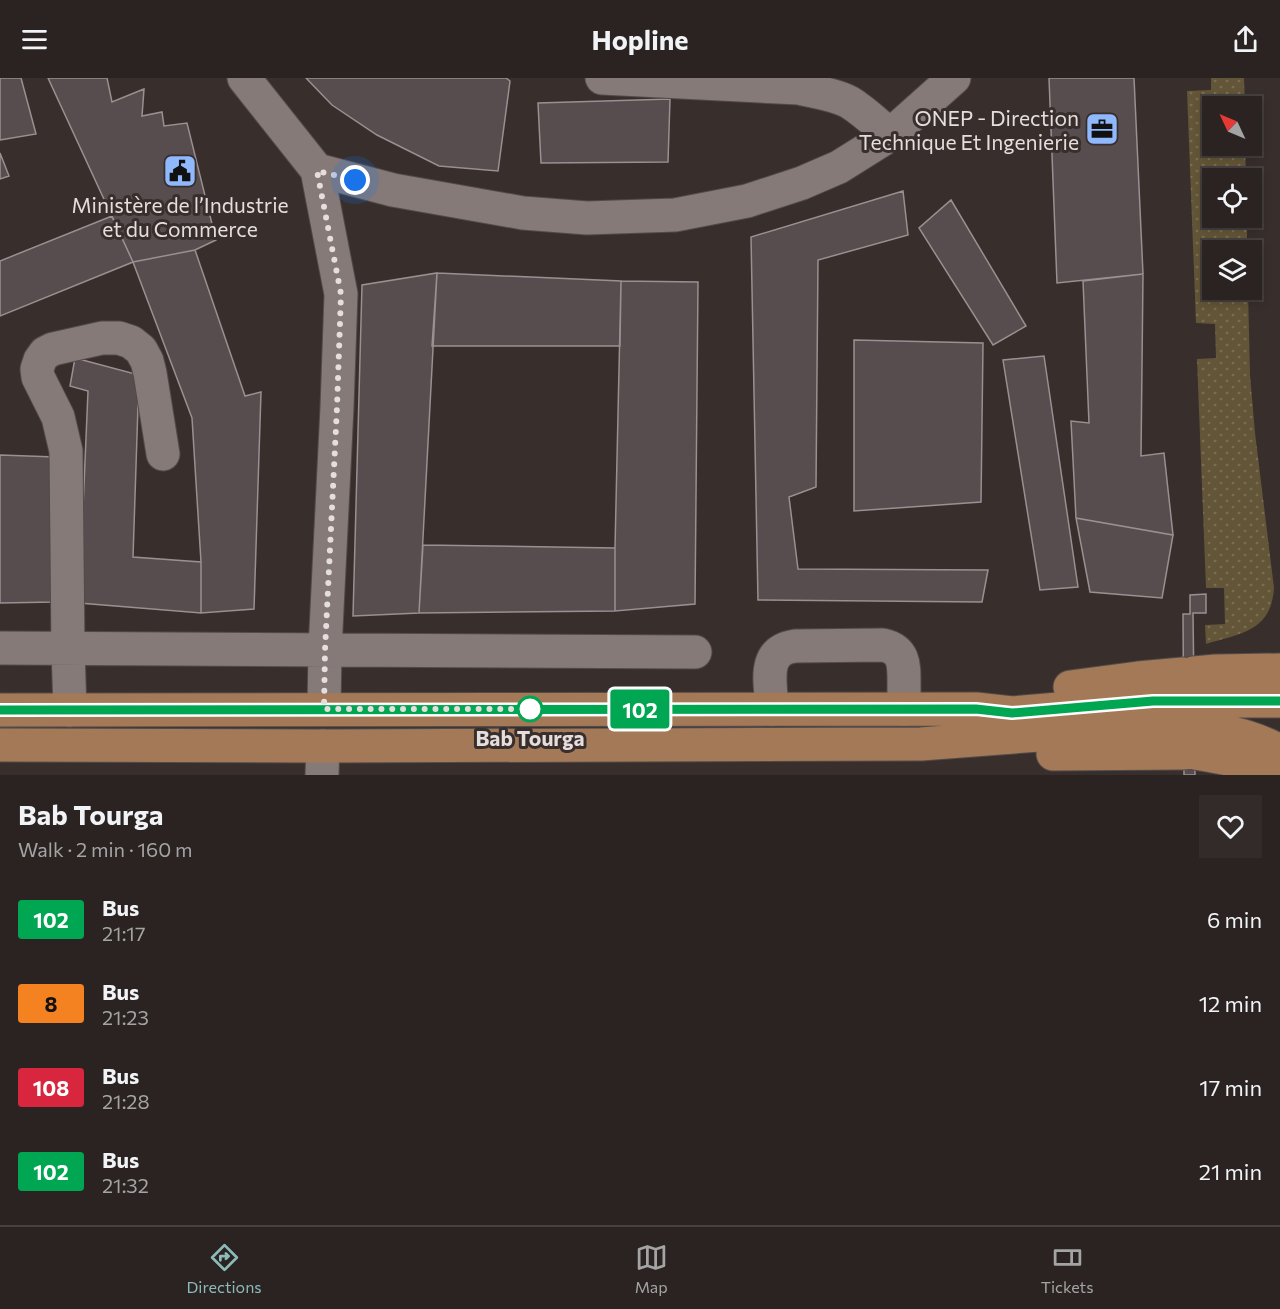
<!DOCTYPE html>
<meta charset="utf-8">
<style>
:root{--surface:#2a2322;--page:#322b2a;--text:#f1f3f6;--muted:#a5a4a5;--line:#464040;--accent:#8bbbb9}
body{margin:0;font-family:Commissioner,sans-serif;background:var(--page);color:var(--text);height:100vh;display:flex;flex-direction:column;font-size:22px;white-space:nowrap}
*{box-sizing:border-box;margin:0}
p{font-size:20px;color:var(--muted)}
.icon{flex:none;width:33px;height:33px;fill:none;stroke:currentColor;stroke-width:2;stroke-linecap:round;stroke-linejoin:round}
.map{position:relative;height:697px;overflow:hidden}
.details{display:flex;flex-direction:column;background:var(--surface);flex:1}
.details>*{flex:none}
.badge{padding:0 12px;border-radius:4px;font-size:21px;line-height:39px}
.needle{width:39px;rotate:314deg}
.tools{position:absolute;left:1202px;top:18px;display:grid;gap:12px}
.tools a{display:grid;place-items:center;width:60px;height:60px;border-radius:0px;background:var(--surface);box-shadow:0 3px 9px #0003,0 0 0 2px var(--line);font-size:30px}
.you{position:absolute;width:30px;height:30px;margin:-15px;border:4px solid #fff;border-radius:50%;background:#1a73e8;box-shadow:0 0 0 9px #1a73e833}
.map>.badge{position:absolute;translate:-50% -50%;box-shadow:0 0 0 3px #fff}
.round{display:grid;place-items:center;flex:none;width:63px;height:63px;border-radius:0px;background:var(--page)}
.headline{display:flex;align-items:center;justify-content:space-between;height:102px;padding:0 18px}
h1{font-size:28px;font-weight:700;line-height:45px}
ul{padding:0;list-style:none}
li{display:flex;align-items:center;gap:18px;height:84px;padding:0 18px}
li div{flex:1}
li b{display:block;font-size:22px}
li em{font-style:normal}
li .badge{min-width:66px;font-weight:700;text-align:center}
header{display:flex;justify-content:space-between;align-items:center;height:78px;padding:0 18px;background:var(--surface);font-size:27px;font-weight:700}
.dock{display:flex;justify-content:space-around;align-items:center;height:84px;border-top:2px solid var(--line);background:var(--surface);font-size:16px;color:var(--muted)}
.dock a{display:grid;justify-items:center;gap:3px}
.dock .active{color:var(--accent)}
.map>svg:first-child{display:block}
.grass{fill:url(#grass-dots)}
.building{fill:#574c4e;stroke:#9b8f91;stroke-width:1.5}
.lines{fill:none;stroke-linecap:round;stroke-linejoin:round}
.minor-casing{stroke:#524b49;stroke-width:35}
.major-casing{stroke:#524b49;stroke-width:35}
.minor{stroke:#857a77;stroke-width:33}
.major{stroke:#a37958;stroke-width:33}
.line-casing{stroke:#fff;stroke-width:14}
.line{stroke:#00a651;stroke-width:9}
.walk{stroke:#e5dedd;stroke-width:6;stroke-dasharray:0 10.8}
.stop-dot{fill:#fff;stroke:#00a651;stroke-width:3}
.labels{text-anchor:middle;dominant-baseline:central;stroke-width:6;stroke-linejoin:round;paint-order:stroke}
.poi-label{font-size:21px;fill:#e5dedd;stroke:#382f2d;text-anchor:end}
.stop-label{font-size:21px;font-weight:bold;fill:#e5dedd;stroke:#382f2d}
</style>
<header><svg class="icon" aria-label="menu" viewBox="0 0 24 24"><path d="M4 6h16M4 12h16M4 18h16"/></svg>Hopline<svg class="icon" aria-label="share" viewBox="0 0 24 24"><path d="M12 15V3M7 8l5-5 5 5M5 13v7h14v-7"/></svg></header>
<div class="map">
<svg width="1280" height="697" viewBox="0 0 1280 697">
<defs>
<pattern id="grass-dots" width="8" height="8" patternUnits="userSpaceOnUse" patternTransform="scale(1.5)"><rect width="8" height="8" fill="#635537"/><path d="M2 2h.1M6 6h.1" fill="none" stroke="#796d54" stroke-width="1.8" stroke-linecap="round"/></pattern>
</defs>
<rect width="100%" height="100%" fill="#382f2d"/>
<path class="grass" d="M1211 0H1244L1245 28H1212V68H1245L1246 100H1212V140H1247V172H1212V212H1248L1250 297 1255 355 1274 510C1271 554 1240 555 1206 566L1205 547 1225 546 1224 510H1206L1197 281 1216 280 1215 246 1196 245 1187 13 1211 12Z"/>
<path class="building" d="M0 0H21L36 56 0 62Z
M48 0H107L112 24 144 11 142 38 162 34 164 48 187 45 216 162 195 172 133 184Z
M306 0H506L510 3 498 93 439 88 377 57 332 27Z
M1049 0H1134L1143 196 1057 205Z
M670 21 668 84 541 85 538 25Z
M0 75 9 98 0 101Z
M903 113 908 157 818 182 816 409 789 419 798 491 988 492 982 524 758 522 751 159Z
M951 122 1026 248 993 267 919 150Z
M112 138 133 184 0 238V183Z
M195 172 245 318 261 314 254 531 201 535V484L192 340 133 184Z
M437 195 621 203 620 268H432Z
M437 195 419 535 353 538 362 207Z
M1143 196 1141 378 1164 375 1173 457 1076 440 1071 343 1089 345 1083 203Z
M621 203 698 204 695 526 615 533V470Z
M854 262 983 265 981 424 854 433Z
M1044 278 1078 509 1040 512 1003 282Z
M75 280 139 297 133 479 201 484V535L79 525 88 313 70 308Z
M0 377 55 379 54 524 0 525Z
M1076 440 1173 457 1162 520 1090 514Z
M423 467 615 470V533L419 535Z
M1206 516V535H1193L1195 697H1184L1183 536H1190V517Z"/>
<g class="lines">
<defs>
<path id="minor" d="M244 0 317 92 341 216 337 329 325 572 324 631
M602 0 799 10C815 14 834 16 849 24 864 33 877 46 890 57
M317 92 393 112 523 135 587 140 675 137 747 123 802 105 839 89 890 57 954 0
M0 570 695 574
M772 631C771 605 761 573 795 568L883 567C905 572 904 587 904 606 904 614 904 622 904 631
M70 632 68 571 66 373 58 339 38 299 37 291 40 282 45 275 53 271 102 260H119L131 264 141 272 147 283 150 295 163 376
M322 697 323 668"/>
<path id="major" d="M1194 595 1216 593 1280 592
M1070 609 1138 600 1183 596
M1194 623H1280
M0 632 976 631 1012 635 1153 623 1183 622
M1194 649C1225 652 1253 658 1280 673
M0 667 323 668 921 666 1066 655 1184 648
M1195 675C1220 679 1246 683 1268 697
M1053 676 1184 675"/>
</defs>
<use href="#minor" class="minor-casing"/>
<use href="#major" class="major-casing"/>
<use href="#minor" class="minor"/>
<use href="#major" class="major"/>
</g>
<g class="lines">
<defs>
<path id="line" d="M0 632 976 631 1012 635 1153 623H1280"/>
</defs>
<use href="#line" class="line-casing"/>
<use href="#line" class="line"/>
<path class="walk" d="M355 102 317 93 341 216 337 329 325 572 324 631H530"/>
</g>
<defs>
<symbol id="office-square" viewBox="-11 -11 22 22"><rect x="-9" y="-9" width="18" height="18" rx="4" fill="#8fb8fd" stroke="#382f2d"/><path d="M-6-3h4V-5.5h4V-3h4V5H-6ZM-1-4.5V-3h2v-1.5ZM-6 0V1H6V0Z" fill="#111"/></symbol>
<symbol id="civic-square" viewBox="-11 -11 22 22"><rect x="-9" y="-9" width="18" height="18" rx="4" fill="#8fb8fd" stroke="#382f2d"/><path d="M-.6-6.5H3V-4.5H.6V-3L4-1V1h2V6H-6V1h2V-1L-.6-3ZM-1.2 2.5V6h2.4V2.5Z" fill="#111"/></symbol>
</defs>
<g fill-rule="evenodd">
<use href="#office-square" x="1083" y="32" width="38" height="38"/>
<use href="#civic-square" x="161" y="74" width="38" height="38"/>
</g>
<circle class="stop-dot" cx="530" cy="631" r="12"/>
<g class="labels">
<g class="poi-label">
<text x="1079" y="39">ONEP - Direction<tspan x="1079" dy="24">Technique Et Ingenierie</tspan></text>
<text x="180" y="126" text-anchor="middle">Ministère de l’Industrie<tspan x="180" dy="24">et du Commerce</tspan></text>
</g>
<g class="stop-label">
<text x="530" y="659">Bab Tourga</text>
</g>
</g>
</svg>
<div class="tools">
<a><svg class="needle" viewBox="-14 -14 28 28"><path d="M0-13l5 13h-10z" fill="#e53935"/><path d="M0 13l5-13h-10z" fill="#a5a4a5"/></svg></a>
<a><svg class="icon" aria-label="locate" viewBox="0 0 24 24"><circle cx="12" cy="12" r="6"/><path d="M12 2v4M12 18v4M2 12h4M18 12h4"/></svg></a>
<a><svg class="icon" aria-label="layers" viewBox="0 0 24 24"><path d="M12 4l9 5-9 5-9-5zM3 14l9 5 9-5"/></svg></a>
</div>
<div class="you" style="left:355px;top:102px"></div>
<b class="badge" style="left:640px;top:631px;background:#00a651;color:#fff">102</b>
</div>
<section class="details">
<div class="headline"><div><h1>Bab Tourga</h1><p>Walk · 2 min · 160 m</p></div><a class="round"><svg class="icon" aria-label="heart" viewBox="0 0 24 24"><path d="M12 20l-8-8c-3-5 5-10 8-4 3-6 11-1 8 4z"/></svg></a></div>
<ul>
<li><span class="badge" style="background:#00a651;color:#fff">102</span><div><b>Bus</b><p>21:17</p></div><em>6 min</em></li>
<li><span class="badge" style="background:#f58220;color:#111">8</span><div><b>Bus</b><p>21:23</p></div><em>12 min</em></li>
<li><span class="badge" style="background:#d7263d;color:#fff">108</span><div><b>Bus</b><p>21:28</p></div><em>17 min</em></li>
<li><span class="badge" style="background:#00a651;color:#fff">102</span><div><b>Bus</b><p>21:32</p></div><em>21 min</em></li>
</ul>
</section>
<nav class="dock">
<a class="active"><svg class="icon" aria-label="directions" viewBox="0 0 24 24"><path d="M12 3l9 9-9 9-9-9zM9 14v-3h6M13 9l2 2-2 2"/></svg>Directions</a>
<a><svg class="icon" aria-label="map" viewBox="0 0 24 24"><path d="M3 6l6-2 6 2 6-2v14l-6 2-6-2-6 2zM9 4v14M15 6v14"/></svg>Map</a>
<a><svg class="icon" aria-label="tickets" viewBox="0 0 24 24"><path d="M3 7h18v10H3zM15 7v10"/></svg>Tickets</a>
</nav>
